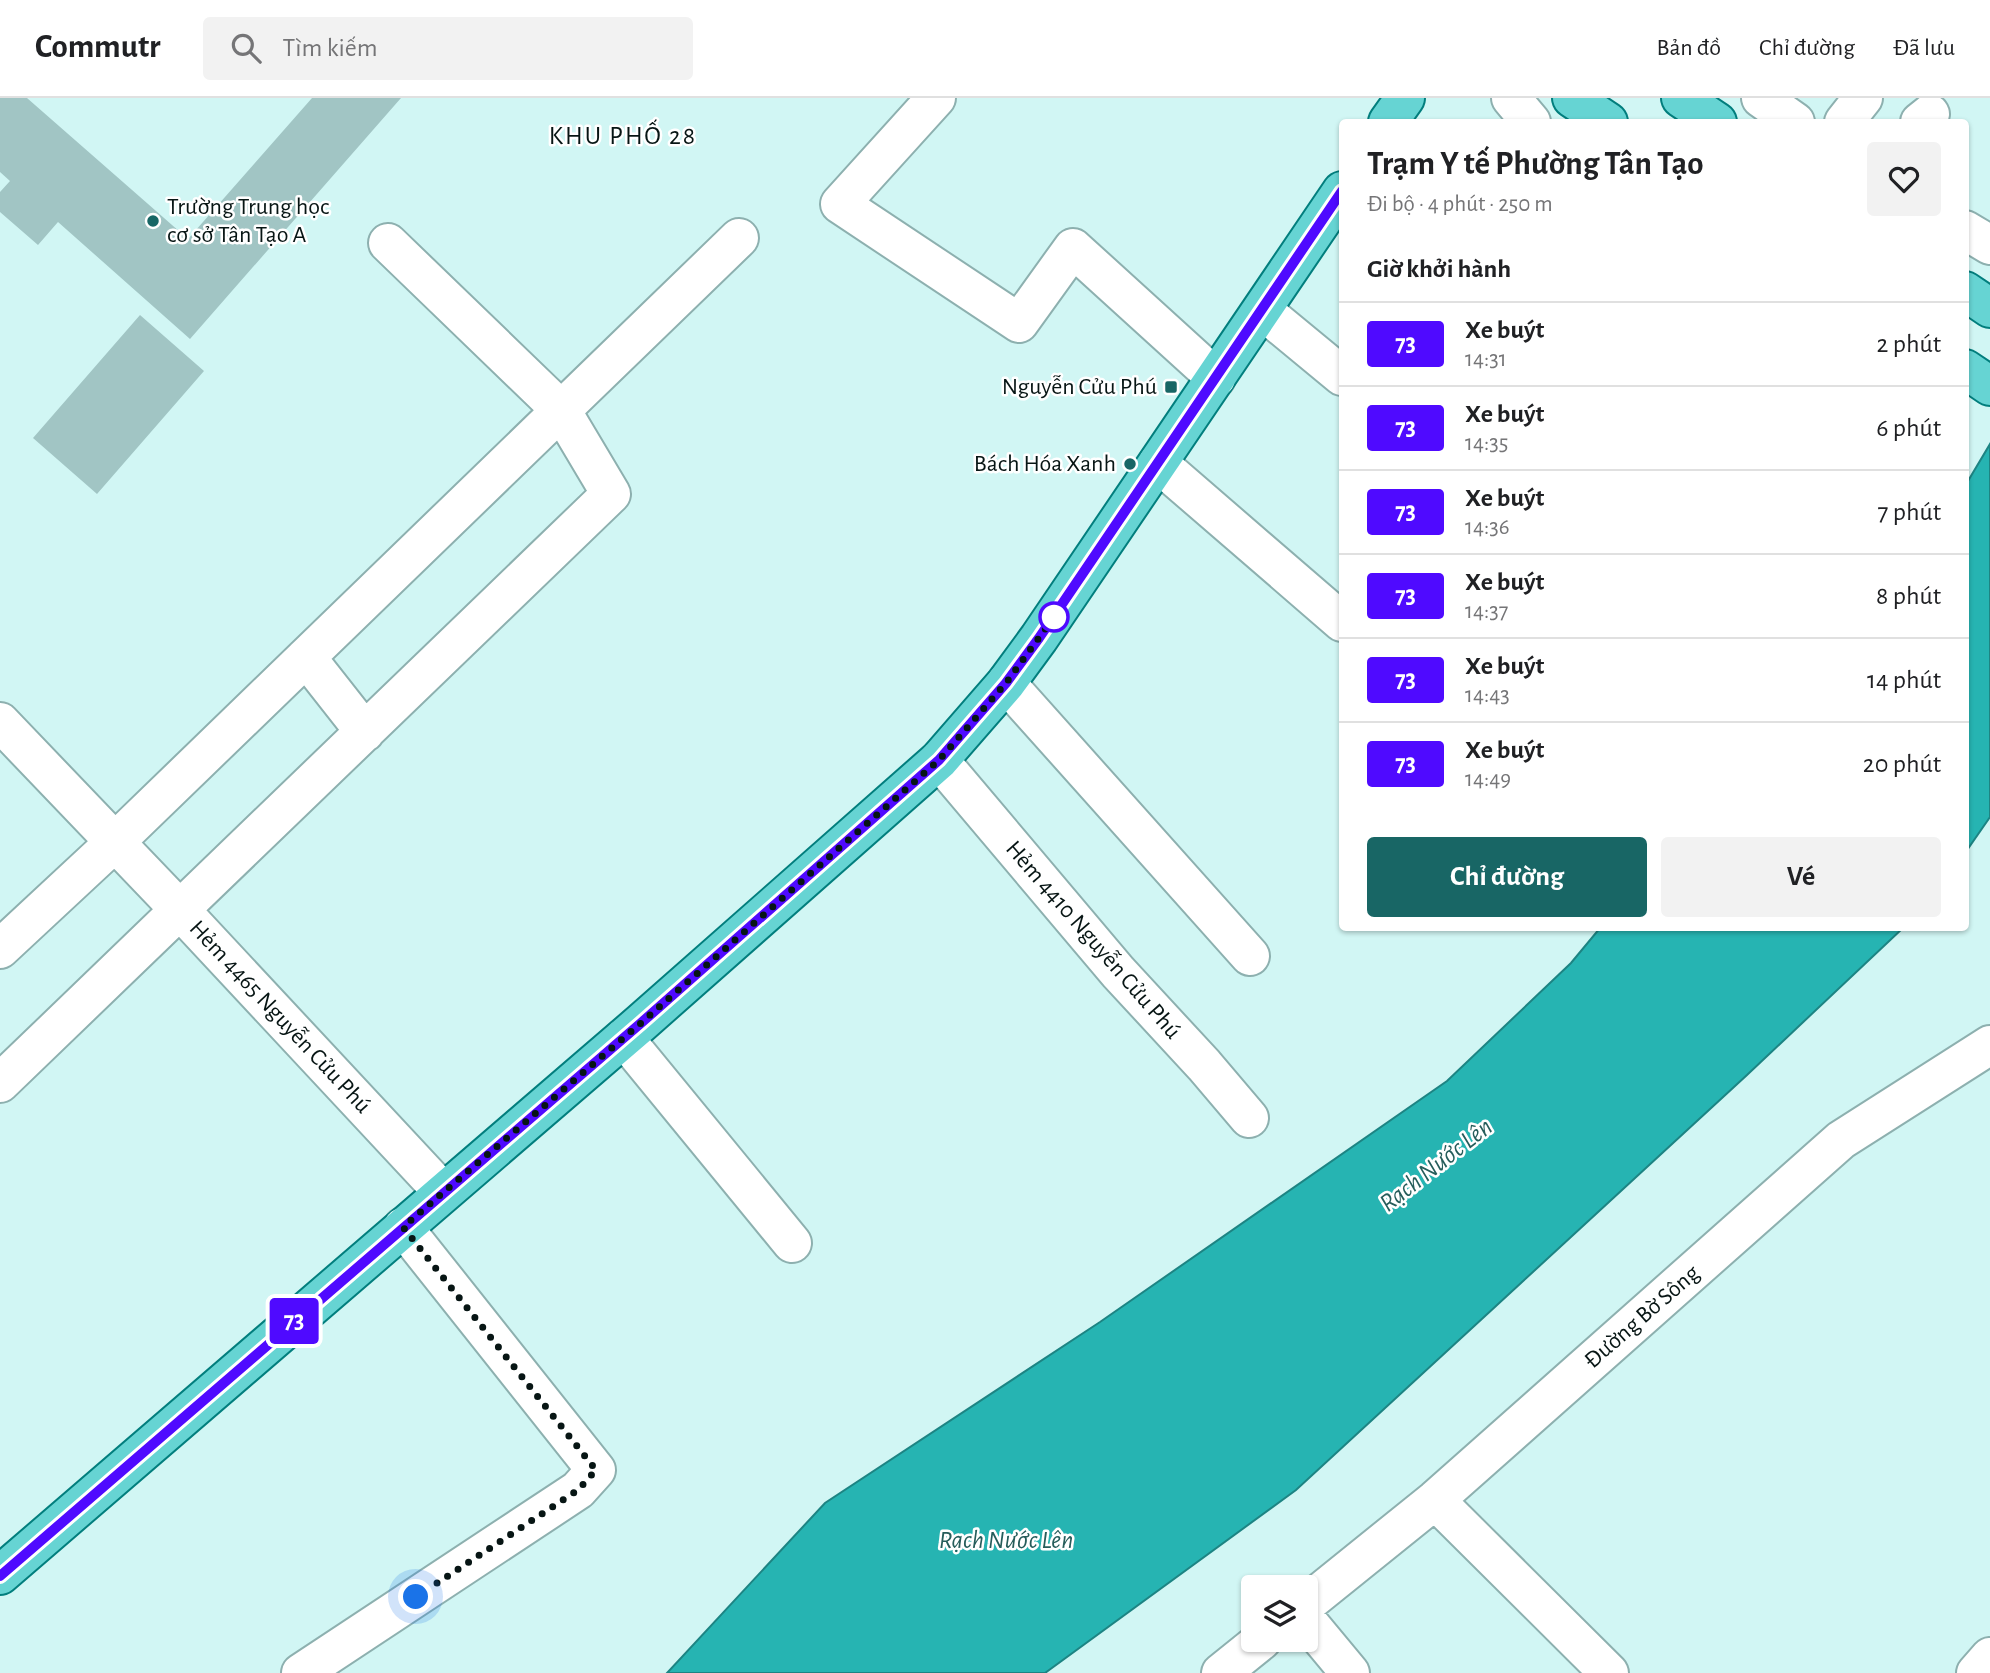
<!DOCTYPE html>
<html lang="vi">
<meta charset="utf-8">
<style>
:root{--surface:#fff;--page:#f2f2f2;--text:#202124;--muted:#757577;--line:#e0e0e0;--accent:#186665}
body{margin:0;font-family:"Alegreya Sans",sans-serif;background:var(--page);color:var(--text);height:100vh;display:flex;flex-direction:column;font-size:26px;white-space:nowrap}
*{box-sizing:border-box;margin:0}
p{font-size:23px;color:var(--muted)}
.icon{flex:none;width:38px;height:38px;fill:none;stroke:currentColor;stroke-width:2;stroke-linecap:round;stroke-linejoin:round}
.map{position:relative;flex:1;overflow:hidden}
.drawer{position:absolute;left:1339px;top:21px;width:630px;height:812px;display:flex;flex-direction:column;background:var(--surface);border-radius:7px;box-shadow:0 2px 5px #0004}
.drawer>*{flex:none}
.badge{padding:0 14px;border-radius:5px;font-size:24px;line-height:46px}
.controls{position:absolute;left:1241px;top:1477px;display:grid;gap:14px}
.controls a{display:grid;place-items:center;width:77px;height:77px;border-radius:7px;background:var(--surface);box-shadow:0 2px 5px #0004;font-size:35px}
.you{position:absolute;width:35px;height:35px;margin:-18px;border:5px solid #fff;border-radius:50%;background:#1a73e8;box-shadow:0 0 0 10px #1a73e833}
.map>.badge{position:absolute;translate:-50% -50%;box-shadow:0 0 0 4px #fff}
h2{padding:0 28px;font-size:26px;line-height:63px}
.round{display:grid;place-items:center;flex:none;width:74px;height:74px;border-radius:7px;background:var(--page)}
.overview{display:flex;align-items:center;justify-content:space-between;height:119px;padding:0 28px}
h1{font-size:33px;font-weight:700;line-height:52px}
.primary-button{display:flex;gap:14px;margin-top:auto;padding:14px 28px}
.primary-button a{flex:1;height:80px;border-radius:7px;background:var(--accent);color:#fff;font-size:28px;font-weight:700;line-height:80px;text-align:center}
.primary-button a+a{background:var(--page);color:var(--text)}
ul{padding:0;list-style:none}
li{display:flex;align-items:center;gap:21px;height:84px;padding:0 28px;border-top:2px solid var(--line)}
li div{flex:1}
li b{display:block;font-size:26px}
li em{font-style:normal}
li .badge{min-width:77px;font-weight:700;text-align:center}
header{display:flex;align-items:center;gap:42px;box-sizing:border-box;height:98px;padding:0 35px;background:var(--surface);border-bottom:2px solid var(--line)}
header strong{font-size:33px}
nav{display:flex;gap:38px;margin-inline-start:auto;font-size:24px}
.search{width:490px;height:63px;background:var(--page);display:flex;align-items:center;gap:18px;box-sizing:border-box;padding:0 24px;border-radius:7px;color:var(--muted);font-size:26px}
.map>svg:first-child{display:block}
.water{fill:#26b4b2;stroke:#1d8483;stroke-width:2}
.building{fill:#a1c5c4}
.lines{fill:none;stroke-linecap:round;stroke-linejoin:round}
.minor-casing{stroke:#8db0af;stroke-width:42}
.major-casing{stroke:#027e7d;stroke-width:42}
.minor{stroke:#fff;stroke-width:38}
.major{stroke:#66d4d3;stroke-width:38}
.line-casing{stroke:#fff;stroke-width:16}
.line{stroke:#4f0aff;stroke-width:10}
.walk{stroke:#071514;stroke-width:7;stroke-dasharray:0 12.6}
.poi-dot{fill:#186665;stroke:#fff;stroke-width:2.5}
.stop-dot{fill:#fff;stroke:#4f0aff;stroke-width:3.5}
.labels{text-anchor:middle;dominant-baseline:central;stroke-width:5;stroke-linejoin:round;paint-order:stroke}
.poi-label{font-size:24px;fill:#071514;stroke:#fff;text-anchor:end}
.street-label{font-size:24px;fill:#071514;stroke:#fff}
.neighbourhood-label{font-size:26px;letter-spacing:2px;fill:#071514;stroke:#fff}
.water-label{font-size:26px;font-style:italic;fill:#265d5b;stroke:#fff}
</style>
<header>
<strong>Commutr</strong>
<div class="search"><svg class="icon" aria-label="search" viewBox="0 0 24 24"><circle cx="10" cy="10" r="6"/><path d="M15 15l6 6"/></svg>Tìm kiếm</div>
<nav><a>Bản đồ</a><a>Chỉ đường</a><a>Đã lưu</a></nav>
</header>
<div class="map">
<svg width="1990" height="1575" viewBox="0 0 1990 1575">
<rect width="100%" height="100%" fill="#d1f6f4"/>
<path class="water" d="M1990 346V719L1965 755V388Z
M1600 830H1903L1747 977 1296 1392 1045 1575H667L825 1405 1100 1224 1447 983 1571 865Z"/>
<path class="building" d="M0 0H27L188 141 312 0H401L190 241 58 124 38 147 0 114V94L10 83 0 74Z
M140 217 204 273 97 396 33 340Z"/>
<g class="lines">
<defs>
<path id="minor" d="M936 0 840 106 1019 225 1073 150 1216 280
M1511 0 1531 24
M1761 0 1795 24
M1844 24 1863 0
M1920 24 1930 16
M1965 132 1990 147
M1262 212 1342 278
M1158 365 1342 524
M306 559 365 634
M1006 585 1250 858
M0 624 181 813 443 1094
M939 662 1118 874 1204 967 1249 1020
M0 851 115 744 739 140
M624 940 792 1145
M0 985 611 396 561 312 388 145
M1435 1402 1609 1575
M1306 1506 1435 1402 1841 1042 1990 947
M1306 1522 1350 1575
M301 1575 578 1392 596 1372 403 1129
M1221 1575 1262 1542
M1976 1575 1990 1559"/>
<path id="major" d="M1572 0 1608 24
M1681 0 1717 24
M1388 24 1405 0
M1965 193 1990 210
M1965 271 1990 288
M0 1477 641 925 939 662 1006 585 1039 540 1342 93"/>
</defs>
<use href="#minor" class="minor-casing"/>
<use href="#major" class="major-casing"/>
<use href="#minor" class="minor"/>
<use href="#major" class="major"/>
</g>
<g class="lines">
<defs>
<path id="line" d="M0 1478 641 925 939 662 1006 585 1039 540 1342 93"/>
</defs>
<use href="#line" class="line-casing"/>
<use href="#line" class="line"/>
<path class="walk" d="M416 1499 578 1392 596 1372 403 1129 641 925 939 662 1006 585 1054 519"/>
</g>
<g class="poi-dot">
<circle cx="153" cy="123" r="7"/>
<rect x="1164" y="282" width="14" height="14" rx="3.5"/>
<circle cx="1130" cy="366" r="7"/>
</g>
<circle class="stop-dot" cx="1054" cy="519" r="14"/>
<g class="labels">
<g class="poi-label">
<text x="167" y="109" text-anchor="start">Trường Trung học<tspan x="167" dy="28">cơ sở Tân Tạo A</tspan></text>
<text x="1157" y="289">Nguyễn Cửu Phú</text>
<text x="1116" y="366">Bách Hóa Xanh</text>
</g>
<g class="street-label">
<text transform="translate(1093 842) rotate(49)">Hẻm 4410 Nguyễn Cửu Phú</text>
<text transform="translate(280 919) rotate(47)">Hẻm 4465 Nguyễn Cửu Phú</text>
<text transform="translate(1642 1219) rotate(-41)">Đường Bờ Sông</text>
</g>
<g class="neighbourhood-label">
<text x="623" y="38">KHU PHỐ 28</text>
</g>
<g class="water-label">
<text transform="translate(1436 1067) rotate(-38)">Rạch Nước Lên</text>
<text x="1006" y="1442">Rạch Nước Lên</text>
</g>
</g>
</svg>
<div class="controls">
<a><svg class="icon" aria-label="layers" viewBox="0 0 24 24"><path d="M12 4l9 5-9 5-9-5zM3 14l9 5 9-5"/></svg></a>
</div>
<div class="you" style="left:416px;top:1499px"></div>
<b class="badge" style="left:294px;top:1223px;background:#4f0aff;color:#fff">73</b>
<section class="drawer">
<div class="overview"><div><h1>Trạm Y tế Phường Tân Tạo</h1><p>Đi bộ · 4 phút · 250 m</p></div><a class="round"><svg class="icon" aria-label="heart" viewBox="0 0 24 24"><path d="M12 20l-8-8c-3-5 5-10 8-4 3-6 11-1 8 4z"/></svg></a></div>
<h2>Giờ khởi hành</h2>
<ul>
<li><span class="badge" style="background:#4f0aff;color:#fff">73</span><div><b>Xe buýt</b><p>14:31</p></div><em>2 phút</em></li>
<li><span class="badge" style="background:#4f0aff;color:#fff">73</span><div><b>Xe buýt</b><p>14:35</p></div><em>6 phút</em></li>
<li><span class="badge" style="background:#4f0aff;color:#fff">73</span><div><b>Xe buýt</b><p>14:36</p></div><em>7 phút</em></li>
<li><span class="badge" style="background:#4f0aff;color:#fff">73</span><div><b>Xe buýt</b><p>14:37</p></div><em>8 phút</em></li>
<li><span class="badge" style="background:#4f0aff;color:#fff">73</span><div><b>Xe buýt</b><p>14:43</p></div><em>14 phút</em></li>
<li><span class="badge" style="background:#4f0aff;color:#fff">73</span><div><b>Xe buýt</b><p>14:49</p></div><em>20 phút</em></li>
</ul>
<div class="primary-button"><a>Chỉ đường</a><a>Vé</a></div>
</section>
</div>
